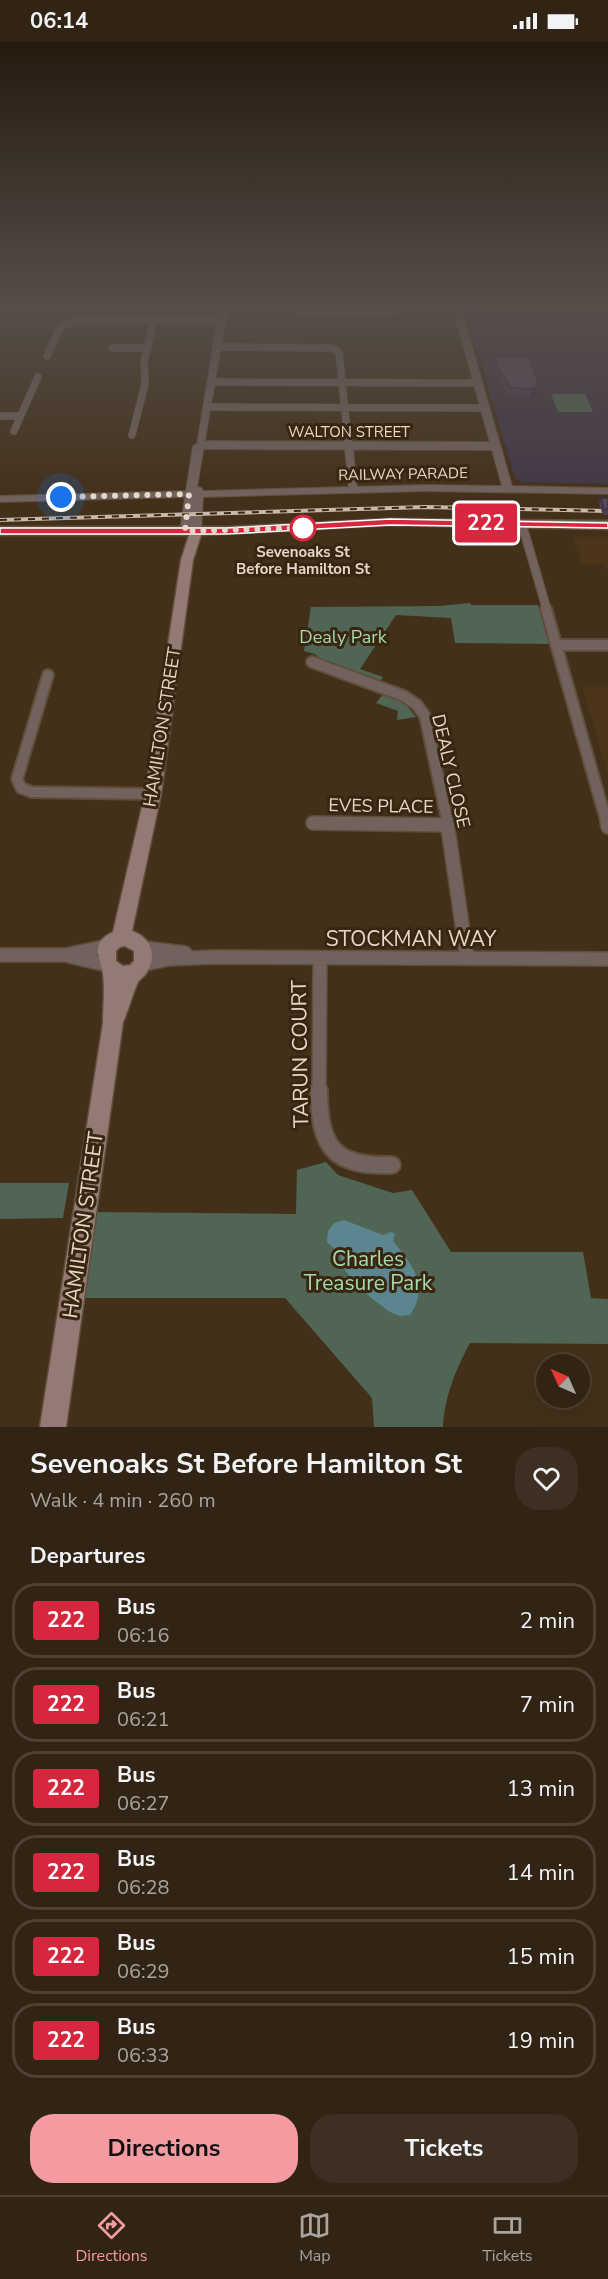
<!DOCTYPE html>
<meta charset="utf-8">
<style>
:root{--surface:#322414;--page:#3d3022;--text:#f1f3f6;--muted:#a8a4a0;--line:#4d4134;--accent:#f49aa1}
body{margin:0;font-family:"Nunito Sans",sans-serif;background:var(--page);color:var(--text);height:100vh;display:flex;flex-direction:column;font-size:22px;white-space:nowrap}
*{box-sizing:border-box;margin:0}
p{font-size:20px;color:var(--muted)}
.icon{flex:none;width:33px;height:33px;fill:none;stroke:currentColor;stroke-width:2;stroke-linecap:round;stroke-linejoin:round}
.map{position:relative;height:1385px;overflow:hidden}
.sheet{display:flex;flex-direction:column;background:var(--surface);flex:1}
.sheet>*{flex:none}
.badge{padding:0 12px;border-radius:4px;font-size:21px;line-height:39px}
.needle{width:39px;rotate:315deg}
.controls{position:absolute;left:536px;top:1312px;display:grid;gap:12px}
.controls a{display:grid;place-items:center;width:54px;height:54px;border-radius:50%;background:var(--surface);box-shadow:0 6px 24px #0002,0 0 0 2px var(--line);font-size:30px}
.you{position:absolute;width:30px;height:30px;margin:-15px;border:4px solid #fff;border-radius:50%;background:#1a73e8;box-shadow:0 0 0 9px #1a73e833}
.map>.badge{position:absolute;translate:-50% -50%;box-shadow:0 0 0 3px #fff}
h2{padding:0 30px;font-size:22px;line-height:54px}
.round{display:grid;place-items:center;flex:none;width:63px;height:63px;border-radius:24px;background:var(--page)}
.overview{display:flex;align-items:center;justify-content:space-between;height:102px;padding:0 30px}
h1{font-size:28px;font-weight:700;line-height:45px}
.button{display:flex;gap:12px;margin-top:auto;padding:12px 30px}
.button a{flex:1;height:69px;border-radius:24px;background:var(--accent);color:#111;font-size:24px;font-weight:700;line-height:69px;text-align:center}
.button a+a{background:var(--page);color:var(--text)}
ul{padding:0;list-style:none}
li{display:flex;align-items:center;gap:18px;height:75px;margin:0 12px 9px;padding:0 18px;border:3px solid var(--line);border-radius:24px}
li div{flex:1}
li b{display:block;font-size:22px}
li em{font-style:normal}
li .badge{min-width:66px;font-weight:700;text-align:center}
.status{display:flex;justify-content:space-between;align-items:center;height:42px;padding:0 30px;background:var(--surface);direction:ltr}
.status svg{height:16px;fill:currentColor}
.dock{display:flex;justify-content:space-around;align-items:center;height:84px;border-top:2px solid var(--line);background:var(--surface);font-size:16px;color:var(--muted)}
.dock a{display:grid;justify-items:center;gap:3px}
.dock .on{color:var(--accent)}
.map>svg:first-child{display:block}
.built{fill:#4c3418}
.education{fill:#423847}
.green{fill:#506553}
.water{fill:#5c868f}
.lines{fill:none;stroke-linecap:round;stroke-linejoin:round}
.minor-far4-casing{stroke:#604e3a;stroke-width:8}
.minor-far3-casing{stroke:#604e3a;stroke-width:10}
.minor-far2-casing{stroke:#604e3a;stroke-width:14}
.minor-far1-casing{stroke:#604e3a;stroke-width:16}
.minor-casing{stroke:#604e3a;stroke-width:20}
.tertiary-casing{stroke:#604e3a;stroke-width:2}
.secondary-casing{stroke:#604e3a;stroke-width:3}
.minor-far4{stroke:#72625e;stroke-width:7}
.minor-far3{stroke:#72625e;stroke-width:8}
.minor-far2{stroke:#72625e;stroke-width:10}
.minor-far1{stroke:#72625e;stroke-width:13}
.minor{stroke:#72625e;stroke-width:16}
.tertiary{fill:#72625e;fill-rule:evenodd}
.secondary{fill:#947a75;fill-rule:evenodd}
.rail-casing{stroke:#c7baab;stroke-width:4}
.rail{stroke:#392610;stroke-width:2;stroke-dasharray:7;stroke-linecap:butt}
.wall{fill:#4c3e53}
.shaded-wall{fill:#3e3243}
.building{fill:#584860;stroke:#3e3243;stroke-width:1.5}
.line{fill:#d7263d;stroke:#fff;stroke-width:1.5}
.walk{stroke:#e4d8cb;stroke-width:6;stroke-dasharray:0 10.8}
.stop-dot{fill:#fff;stroke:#d7263d;stroke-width:3}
.labels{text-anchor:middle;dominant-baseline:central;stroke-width:6;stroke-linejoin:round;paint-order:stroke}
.far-street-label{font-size:15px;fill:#e4d8cb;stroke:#392610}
.far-stop-label{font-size:15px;font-weight:bold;fill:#e4d8cb;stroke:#392610}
.park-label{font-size:18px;fill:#a7d9ae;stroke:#392610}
.street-label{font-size:18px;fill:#e4d8cb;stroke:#392610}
.near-street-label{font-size:21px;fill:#e4d8cb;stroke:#392610}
.near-park-label{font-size:21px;fill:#a7d9ae;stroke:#392610}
</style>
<div class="status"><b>06:14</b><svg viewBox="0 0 49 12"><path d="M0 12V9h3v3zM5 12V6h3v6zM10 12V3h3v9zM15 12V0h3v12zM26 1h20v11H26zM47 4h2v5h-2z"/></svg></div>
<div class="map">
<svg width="608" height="1385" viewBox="0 0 608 1385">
<rect width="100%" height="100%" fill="#43301a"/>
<path class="built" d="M573 495H608V530L604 522H582Z
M582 645H608V732L590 671Z"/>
<path class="education" d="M464 263 608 265V442L522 440 515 436Z"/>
<path class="green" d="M551 352H585L593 370H558Z
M470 561 471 563H538L549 602 455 601 451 576 396 573 360 627 383 635 380 639 326 622 315 612 304 609 311 565 439 564Z
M383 652 403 659 416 675 397 678 398 669 376 661Z
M326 1120 338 1133 393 1151 412 1148 451 1210H583L591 1256 608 1257V1302L470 1301C456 1326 444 1357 443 1385H374L372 1356 285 1256H81L95 1170 296 1172 297 1128Z
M0 1141H69L63 1176 0 1177Z"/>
<path class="water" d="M344 1178 383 1193 391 1190 395 1192 393 1199C412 1222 430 1244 410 1273L400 1274 390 1270 371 1256 346 1230 339 1211 327 1200 328 1189 334 1181Z"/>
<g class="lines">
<defs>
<path id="minor-far4" d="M296 271H393
M217 305 332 306 339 310 348 399
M112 306H147
M47 314 61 284 75 279H221
M211 340 478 341
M207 365 484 366
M0 374H20
M14 389 38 335
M132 393 145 342 144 319 154 279"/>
<path id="minor-far3" d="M348 397 353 447
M204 403 495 404
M522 482 547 568"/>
<path id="minor-far2" d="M546 567 607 782
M556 603H608
M312 620 404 654 417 663 425 674 448 782
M48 633 17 737 21 746 32 750 153 752
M313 781 352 782"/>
<path id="minor-far1" d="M447 780 467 916
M607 780 608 785
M313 781 448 783
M144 906 185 911
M0 913H66L112 903
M69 914 107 923
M141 923 168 917 215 915 608 917
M319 1049 320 917"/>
<path id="minor" d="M319 1048C319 1105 333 1125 392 1123"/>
<path id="tertiary" d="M220 263H228L197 445 202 446 203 449 425 443 502 444 452 263H460L512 444 608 446V452L425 449 203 455 201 489 196 492 192 491 191 485 189 491H181L180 489 185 455 0 460V454L186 449 193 404 197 402Z"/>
<path id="secondary" d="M390 477 608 479V487L390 483 201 493 193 518 161 752 132 889C150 895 158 912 147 930 145 934 141 936 138 940 132 953 129 967 123 980L66 1385H40L103 981C103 965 105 947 103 932 100 915 89 901 113 890L145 752 181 518 189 493H0V485H227ZM125 904 134 909V919L130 923 123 924 116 919V909L120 905Z"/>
</defs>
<use href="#minor-far4" class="minor-far4-casing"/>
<use href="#minor-far3" class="minor-far3-casing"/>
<use href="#minor-far2" class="minor-far2-casing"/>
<use href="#minor-far1" class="minor-far1-casing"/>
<use href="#minor" class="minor-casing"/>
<use href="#tertiary" class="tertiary-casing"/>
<use href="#secondary" class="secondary-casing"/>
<use href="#minor-far4" class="minor-far4"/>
<use href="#minor-far3" class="minor-far3"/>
<use href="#minor-far2" class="minor-far2"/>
<use href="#minor-far1" class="minor-far1"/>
<use href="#minor" class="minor"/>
<use href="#tertiary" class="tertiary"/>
<use href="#secondary" class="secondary"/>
<defs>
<path id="rail" d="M0 478 425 465 608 469"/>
</defs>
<use href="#rail" class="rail-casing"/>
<use href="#rail" class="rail"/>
</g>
<path class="wall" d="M495 314 539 343 538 350 530 355 509 353 499 337 494 322Z
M601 456H608V473H603L599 461Z"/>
<path class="shaded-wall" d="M539 343 538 350 530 355 532 347Z"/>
<path class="building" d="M495 314 529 315 539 343 532 347 511 346 500 329Z
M601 456H608V467H604Z"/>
<linearGradient id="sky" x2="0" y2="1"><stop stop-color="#251a0e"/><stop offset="0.58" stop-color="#554e49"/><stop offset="1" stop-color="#554e49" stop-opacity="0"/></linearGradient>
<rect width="608" height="457" fill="url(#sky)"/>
<path class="line" d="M390 477 608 481V486L390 483 227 492H0V486H227Z"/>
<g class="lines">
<path class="walk" d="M61 455 189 452 185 489 303 486"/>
</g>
<circle class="stop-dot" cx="303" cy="486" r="12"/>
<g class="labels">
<g class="far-street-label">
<text x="349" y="390">WALTON STREET</text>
<text transform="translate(403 432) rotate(-1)">RAILWAY PARADE</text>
</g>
<g class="far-stop-label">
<text x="303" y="510">Sevenoaks St<tspan x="303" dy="17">Before Hamilton St</tspan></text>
</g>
<g class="park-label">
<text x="343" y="595">Dealy Park</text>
</g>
<g class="street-label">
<text transform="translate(162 685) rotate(-81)">HAMILTON STREET</text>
<text transform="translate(451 729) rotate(77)">DEALY CLOSE</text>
<text transform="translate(381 764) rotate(1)">EVES PLACE</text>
</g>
<g class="near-street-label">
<text x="411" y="897">STOCKMAN WAY</text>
<text transform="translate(300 1012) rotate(-91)">TARUN COURT</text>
<text transform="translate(83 1183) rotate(-82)">HAMILTON STREET</text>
</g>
<g class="near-park-label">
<text x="368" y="1217">Charles<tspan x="368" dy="24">Treasure Park</tspan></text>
</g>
</g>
</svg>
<div class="controls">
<a><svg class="needle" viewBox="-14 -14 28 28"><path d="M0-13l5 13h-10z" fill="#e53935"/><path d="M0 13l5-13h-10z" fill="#a8a4a0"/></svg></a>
</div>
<div class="you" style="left:61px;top:455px"></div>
<b class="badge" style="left:486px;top:481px;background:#d7263d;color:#fff">222</b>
</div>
<section class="sheet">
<div class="overview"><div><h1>Sevenoaks St Before Hamilton St</h1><p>Walk · 4 min · 260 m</p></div><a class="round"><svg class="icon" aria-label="heart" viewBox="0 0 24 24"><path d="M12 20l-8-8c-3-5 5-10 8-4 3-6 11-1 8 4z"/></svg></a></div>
<h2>Departures</h2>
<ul>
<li><span class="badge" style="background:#d7263d;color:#fff">222</span><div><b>Bus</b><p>06:16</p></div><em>2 min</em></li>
<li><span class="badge" style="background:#d7263d;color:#fff">222</span><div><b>Bus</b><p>06:21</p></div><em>7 min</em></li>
<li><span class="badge" style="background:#d7263d;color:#fff">222</span><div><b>Bus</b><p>06:27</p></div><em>13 min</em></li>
<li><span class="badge" style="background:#d7263d;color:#fff">222</span><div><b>Bus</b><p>06:28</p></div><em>14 min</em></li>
<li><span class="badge" style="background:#d7263d;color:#fff">222</span><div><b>Bus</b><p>06:29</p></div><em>15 min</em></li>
<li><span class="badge" style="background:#d7263d;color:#fff">222</span><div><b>Bus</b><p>06:33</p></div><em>19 min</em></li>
</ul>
<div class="button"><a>Directions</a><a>Tickets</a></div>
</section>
<nav class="dock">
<a class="on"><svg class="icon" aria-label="directions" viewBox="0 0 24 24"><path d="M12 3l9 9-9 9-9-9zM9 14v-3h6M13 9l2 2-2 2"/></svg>Directions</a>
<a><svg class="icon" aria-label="map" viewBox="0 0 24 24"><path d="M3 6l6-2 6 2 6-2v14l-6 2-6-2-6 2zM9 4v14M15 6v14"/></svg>Map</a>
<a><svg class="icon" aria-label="tickets" viewBox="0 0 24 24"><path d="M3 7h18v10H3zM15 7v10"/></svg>Tickets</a>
</nav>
